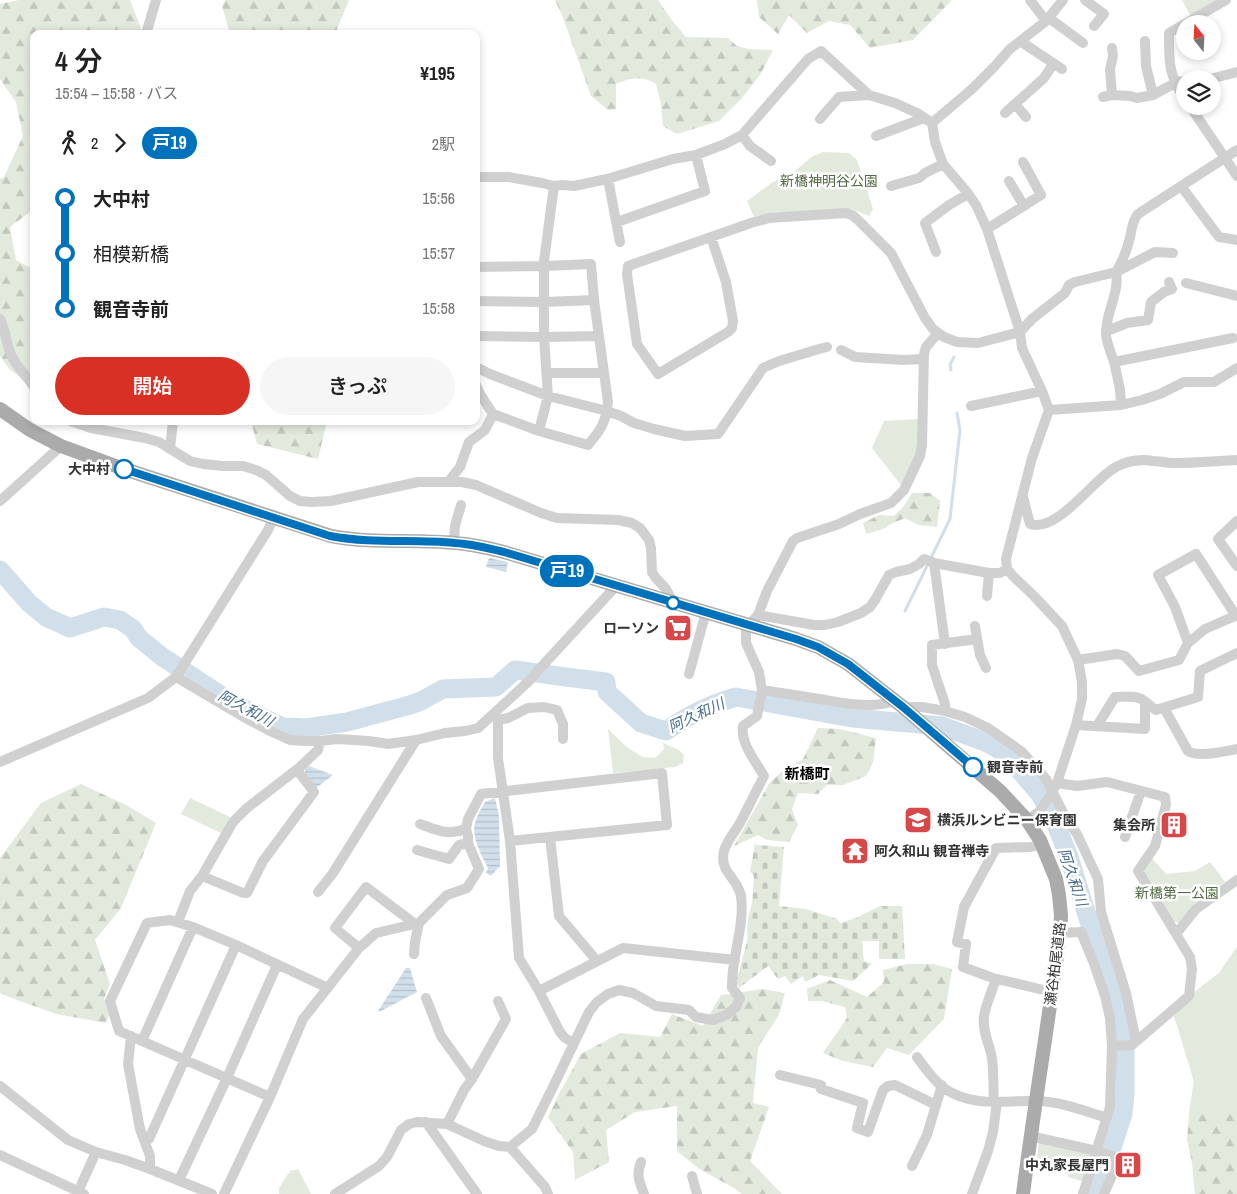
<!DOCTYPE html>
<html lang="ja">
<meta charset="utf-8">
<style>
:root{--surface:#fff;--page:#f6f6f6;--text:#222;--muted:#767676;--accent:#d93025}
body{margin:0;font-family:"Archivo Narrow","Noto Sans JP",sans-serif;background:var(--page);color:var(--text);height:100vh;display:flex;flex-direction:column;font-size:19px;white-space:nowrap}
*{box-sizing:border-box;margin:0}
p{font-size:16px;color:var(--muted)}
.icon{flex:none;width:28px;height:28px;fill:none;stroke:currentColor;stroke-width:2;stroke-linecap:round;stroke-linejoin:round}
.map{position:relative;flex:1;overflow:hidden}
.drawer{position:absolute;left:30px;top:30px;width:450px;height:395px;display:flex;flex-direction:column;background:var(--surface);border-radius:10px;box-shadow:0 2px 8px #0003}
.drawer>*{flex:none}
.badge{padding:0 10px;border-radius:16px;font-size:18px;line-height:32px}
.needle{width:32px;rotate:342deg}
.controls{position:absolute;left:1176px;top:15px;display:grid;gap:10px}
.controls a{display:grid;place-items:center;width:45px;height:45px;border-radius:50%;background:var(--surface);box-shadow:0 2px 8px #0003;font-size:25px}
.map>.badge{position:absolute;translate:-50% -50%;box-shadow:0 0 0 2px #fff}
.legs{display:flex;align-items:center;gap:8px;height:55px;padding:0 25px;font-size:16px}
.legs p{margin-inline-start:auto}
.summary{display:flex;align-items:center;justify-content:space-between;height:85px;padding:0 25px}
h1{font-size:28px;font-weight:600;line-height:38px}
.button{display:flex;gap:10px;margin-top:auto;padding:10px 25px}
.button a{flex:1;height:58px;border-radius:30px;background:var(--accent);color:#fff;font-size:20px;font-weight:600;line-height:58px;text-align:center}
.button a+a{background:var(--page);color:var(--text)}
ul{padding:0 25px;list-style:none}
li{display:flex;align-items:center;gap:18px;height:55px;font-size:19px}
li i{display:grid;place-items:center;width:8px;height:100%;margin:0 6px;background:currentColor}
li i::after{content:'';width:12px;height:12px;margin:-6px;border:4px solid;border-radius:50%;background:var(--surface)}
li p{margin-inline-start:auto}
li:first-child i{background:linear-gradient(#0000 50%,currentColor 0)}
li:last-child i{background:linear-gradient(currentColor 50%,#0000 0)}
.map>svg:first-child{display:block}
.forest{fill:url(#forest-firs)}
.cemetery{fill:url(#cemetery-stones)}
.green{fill:#e2e9dd}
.water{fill:url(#water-rules)}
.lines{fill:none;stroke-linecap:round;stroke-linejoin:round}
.stream{stroke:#d1dfeb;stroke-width:3}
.river{stroke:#d1dfeb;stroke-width:19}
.minor{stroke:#d0d0d0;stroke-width:10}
.major{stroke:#ababab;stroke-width:14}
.line-1-casing{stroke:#fff;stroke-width:11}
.line-1{stroke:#0072bc;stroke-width:8}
.stop-1-dot{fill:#fff;stroke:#0072bc;stroke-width:2.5}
.labels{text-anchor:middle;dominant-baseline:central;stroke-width:5;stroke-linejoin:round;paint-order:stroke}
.park-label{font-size:14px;fill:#536b43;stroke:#fff}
.stop-label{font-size:14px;font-weight:bold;fill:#333;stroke:#fff;text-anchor:end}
.poi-label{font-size:14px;font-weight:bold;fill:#333;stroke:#fff;text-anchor:end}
.street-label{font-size:14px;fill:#333;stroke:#fff}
.water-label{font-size:15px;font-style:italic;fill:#476e8e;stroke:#fff}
.neighbourhood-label{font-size:15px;font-weight:bold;fill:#000;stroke:#fff}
</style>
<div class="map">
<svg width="1237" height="1194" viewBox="0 0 1237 1194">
<defs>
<pattern id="forest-firs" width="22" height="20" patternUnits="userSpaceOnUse" patternTransform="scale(1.25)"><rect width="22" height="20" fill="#e2e9dd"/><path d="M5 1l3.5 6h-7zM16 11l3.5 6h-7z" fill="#c2c8be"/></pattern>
<pattern id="cemetery-stones" width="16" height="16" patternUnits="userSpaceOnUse" patternTransform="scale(1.25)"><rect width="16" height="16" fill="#e2e9dd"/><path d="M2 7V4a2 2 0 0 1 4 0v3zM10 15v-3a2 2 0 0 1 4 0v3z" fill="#c2c8be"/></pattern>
<pattern id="water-rules" width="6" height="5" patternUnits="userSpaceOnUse" patternTransform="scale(1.25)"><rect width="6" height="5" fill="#d1dfeb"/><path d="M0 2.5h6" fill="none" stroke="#b4c0ca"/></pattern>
</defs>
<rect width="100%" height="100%" fill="#fff"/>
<path class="forest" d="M19 0H130L143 34H34V209L10 227 16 260 34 270V386L10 370 0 356V179L4 177 23 136 16 102 0 79V4Z
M225 0H349L335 34H230L222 6Z
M555 0H658L671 19 686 37 728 38 737 46 748 49 773 50 760 75 742 98 719 121 677 134 663 126 661 104 656 84C642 75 630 78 616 84V109L608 110 591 96 562 15Z
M757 0H952L913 40 870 48 850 25 829 21 807 33 789 15 778 34 759 17Z
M251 421H327L318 459 257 444Z
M912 493H930L940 501 937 527 919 525 905 518 891 524 883 529 866 534 863 523 879 515 894 516 904 506Z
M818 728 840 729 876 738 873 762 866 776 843 785H827L818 794 798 793 792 809 798 825 789 842 767 840 758 835 734 846 770 782 784 770 803 759Z
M81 784 126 805 156 823 121 908 95 940 110 984 104 999 109 1015 106 1023 56 1014 1 994 0 992V858L41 803Z
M1237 947V1194H1195L1192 1163 1187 1140 1189 1114 1194 1081 1173 1012 1192 994 1219 973Z
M907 964H933L952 969 944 1019 909 1055 887 1048 873 1067 843 1061 823 1053 847 1018 845 1007 822 1001H808L807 989 830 980 867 997 884 982 883 970Z
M763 989 785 993 779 1015 758 1047 753 1103 769 1107 750 1161 782 1194H742L734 1188 698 1168 677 1151V1106L635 1112 606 1130 609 1162 575 1180 573 1152 548 1117 559 1094 581 1054 620 1033 660 1037 672 1014 703 1026 721 995Z"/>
<path class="cemetery" d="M755 843 756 845 784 847 779 906 806 909 837 919 840 923 856 918 880 906H902L905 959H879V941H862L864 961 872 964 853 981 819 975 805 982 803 976 791 984 785 976 778 979 768 966 739 988 736 982 747 942 748 918 752 903 754 878 753 874 750 872Z"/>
<path class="green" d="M1182 0H1218L1190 15Z
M823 152 849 153 857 160 873 209 869 216 852 209 770 213 754 217 747 201 773 182 790 175 813 156Z
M919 419 917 453 901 485 872 448 884 421Z
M608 729 628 748 643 757 655 758 664 749 663 743 679 750 684 755 683 763 675 767 613 773Z
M190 798 230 817 221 833 181 814Z
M1151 857 1166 874 1195 871 1210 862 1225 882 1195 903 1179 923 1172 921 1141 872Z
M1237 947V1108L1189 1114 1194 1081 1173 1012 1192 994 1219 973Z
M1039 1141 1091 1155 1084 1182 1068 1177V1165L1037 1159Z
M298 1169 311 1194H279V1188L290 1171Z"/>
<path class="water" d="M489 558 508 562 506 572 486 567Z
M309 766 333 775 316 788 305 773V769Z
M495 798 499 816 500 868H498L491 876 486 873 488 868C481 854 470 836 476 820 478 813 482 808 485 802Z
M406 968H410L417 992 379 1012 378 1011Z"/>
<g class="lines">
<path class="stream" d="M951 370 950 365 954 357
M905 611 950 519 960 430 957 413"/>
<path class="river" d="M0 570 29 603 46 617 70 628 104 617 120 620 133 629 139 638 161 656 234 704 283 727 306 728 347 722 410 705 421 701 443 689 496 687 515 670 566 677 606 682 607 692 641 723 666 731C687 716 711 704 736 697L852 718 942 726 985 742 998 749 1009 758 1039 793 1053 817 1069 857 1091 928 1111 982 1125 1038V1094L1123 1114 1097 1194"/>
<path class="minor" d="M1030 0 1046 21
M1085 0 1104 14 1094 26
M1049 18 1083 43
M146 34 156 0
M1020 41 1062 69
M1145 41 1146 66 1153 95
M1210 79 1237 72
M1175 82 1185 81
M1112 95 1110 69 1113 56 1112 48
M1103 97 1112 95 1130 96 1137 98 1153 95 1175 83
M1185 99C1168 75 1169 61 1169 33L1226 0
M1015 104 1026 117
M1190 106 1237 176
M1005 113 1044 78 1053 64
M820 119 839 97 869 95
M932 123 972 89 994 67 1010 49 1046 21 1063 0
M742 135 750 146 771 161
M876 136 924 118
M476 177H508L542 183 554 186 562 185 574 186 607 179 673 159 696 155 725 144 742 135 808 59 821 51 869 95 895 103 917 113 932 123 935 142 943 164 967 192 976 205 987 229 1013 310 1020 332 1022 348 1042 391 1049 410 1032 458 1006 559 1007 569 1013 576 1034 596 1062 626 1078 660 1082 682V699L1076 725 1057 783 1050 796 1039 812 1027 820
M608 179 620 242
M1009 181 1024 206
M891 186 919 178 925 173 943 164
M1181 186 1219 237 1237 240
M617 222 705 191 696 155
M987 229 1041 195 1023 162
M711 237 726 282 733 321 732 328 728 332 658 374 637 344 627 274 628 266 751 223 769 218 846 213 852 215 857 219 891 253 925 318 933 329 944 337 957 342 978 343 1020 332 1032 319 1065 293 1069 285 1075 282 1116 272C1122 262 1126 253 1129 241 1132 232 1131 222 1138 214L1237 150
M936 252 925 223 949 205 968 194
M1173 253 1155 252 1116 272C1120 293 1105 313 1106 335 1107 344 1111 353 1114 362L1233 338
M476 267 545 266 591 264 594 300 608 402C606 422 601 430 588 445L539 431 493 414C488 406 479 394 476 385
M1186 283 1237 296
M476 301 544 302 594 300
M0 319C6 331 6 345 12 357 18 368 27 377 34 387
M1107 331 1127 323 1148 320 1151 302 1164 292 1172 289 1169 282
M476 336 544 337 599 336
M841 350 855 357 904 360 923 359
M1114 362 1120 389 1121 405
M476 367 490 374 548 396 607 411 621 416 634 423 654 429 685 436 718 434 763 368 779 361 819 349 827 347
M547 373H604
M971 406 1042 391
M1049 410 1121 405 1142 400 1160 394 1184 382H1214L1237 368
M70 421 91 428 145 438 159 442 190 461 203 464 223 466H243L256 470 266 475 290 496 300 501 311 502 331 501 418 482H462L476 485 541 513 557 518 618 520 632 523 640 528 649 540 651 548 652 572 655 577 666 589 673 602
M539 431 548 396 544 337V261L554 186
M170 449 173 421
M449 481 460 467 469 442 485 430 493 414
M1023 497 1030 524C1058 533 1093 479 1116 467 1127 461 1141 459 1153 461 1160 461 1166 463 1172 463 1194 463 1216 461 1237 460
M0 501 61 446
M1237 521 1218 539 1237 566
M454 543 455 526 461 505
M934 563 945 644
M987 596 989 573
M758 615 814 625H825L838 622 861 613 870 607 875 600 889 575 896 572 910 569 919 564 924 559 934 563 989 573H1000L1007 569
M975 626 980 655 986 668
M1188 643 1175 607 1158 575 1196 554 1236 616
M1078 660 1117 654 1125 656 1139 671 1179 660 1188 643 1205 629 1237 615
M689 674 706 612
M176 677 242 716 270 731 290 740 305 741H320L337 739 369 741 388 744 416 740 445 733 465 731 478 728 529 681 544 664 616 586
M762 690C781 693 801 696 820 699 845 703 870 709 895 701
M903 707H922L945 711 965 717 988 728 1021 751 1034 765 1046 779 1066 818 1077 834 1098 879 1101 912 1126 993 1136 1041
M1164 708 1188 751C1198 758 1225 751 1237 749
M945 711V704L932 665V645L977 639
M494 713 498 720V758L510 841 519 958 539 991 560 1032 565 1038 574 1043
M498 720 508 718 528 708 544 707 557 710 563 724V739
M1076 725 1145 729V702
M1097 726 1115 697C1123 697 1136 695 1143 700 1148 703 1151 707 1156 710L1198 697 1200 671 1237 653
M0 762 148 698 176 677 268 530 273 518
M297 770 314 792 263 861 247 893H243L202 876 233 822 247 808 300 767 318 750 320 741
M1057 783 1077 786 1107 782 1165 797 1166 805 1155 846 1138 871 1190 957 1192 969 1189 996 1132 1045 1112 1046
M420 824C437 830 448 836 466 829
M550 837 559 916 597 961
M1125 837 1141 791
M1042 844 1031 847 996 848 964 907 957 942 966 944 963 967 993 978 1052 992
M417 850 449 859 459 845 468 843
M318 892 333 873 416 740
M178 922 190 891 202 876
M1060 933 1081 932 1093 961 1105 996 1110 1018 1112 1046 1110 1107 1083 1194
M1176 934 1196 909 1237 880
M359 948 335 928 366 887 415 924
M414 954 415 942 419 923
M539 991 623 948 735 960
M426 998 441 1036 472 1079 464 1090 447 1124
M131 1036 128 1064 140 1129 150 1156V1169
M142 1041 193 927
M917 1057C925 1068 934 1081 945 1089 975 1108 1004 1100 1036 1101 1059 1101 1085 1111 1107 1118
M780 1075 821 1085V1089L863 1103 857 1128 868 1132 883 1090 888 1086 895 1085 936 1105
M472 1079 506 1019 498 1001
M0 1086 68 1140 96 1152 125 1160 150 1169 212 1194
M270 1097 119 1031 110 1001 147 923 170 920 193 927 236 945 328 988
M994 1102C993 1088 994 1073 992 1059 990 1044 982 1033 984 1016 986 1004 992 991 996 979
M426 1122 477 1194
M1030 1136 1097 1151 1119 1159 1104 1194
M145 1142 149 1139 236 945
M510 1147 532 1129 552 1089 589 1012 597 1002 608 994 619 990 633 993 656 1006 689 1010 696 1017 713 1020 726 1015 736 1007 740 998 732 988C731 958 745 927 741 896 737 876 719 873 724 851 727 840 736 831 741 821 749 806 756 791 764 776 756 762 740 743 743 726L757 716 762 690 759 672 746 643V628L758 615 767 591 793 541 797 538 839 524 860 514 891 503 904 490 920 456 922 445 924 354 926 347 938 333
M0 1155 84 1194
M641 1162C636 1176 639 1180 644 1194
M912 1166 927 1135 942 1085
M692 1176 697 1194
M179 1180 227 1078 277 965
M77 1194 96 1152
M224 1194 270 1097 303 1019 359 948 376 933 419 923 447 895 467 888 479 869 468 843V836L466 829 468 819 481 794 662 773 667 825 510 841
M335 1194 379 1166 387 1157 401 1130 409 1124 417 1122 447 1124 484 1141 499 1146 510 1147 545 1187 548 1194
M972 1194 988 1151 993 1132 997 1102"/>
<path class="major" d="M0 409 30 430 61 446 124 469 331 536C373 544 413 539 455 543 471 544 488 548 504 552L796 639 818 647 848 664 903 707 1000 791 1027 820 1040 840 1056 879 1059 895 1061 915 1060 933C1049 1020 1034 1107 1023 1194"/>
</g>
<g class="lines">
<defs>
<path id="line-1" d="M124 469 330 536C373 544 412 539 455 543 471 544 488 548 504 552L796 639 818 647 848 664 903 707 973 767"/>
</defs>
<use href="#line-1" class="line-1-casing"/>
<use href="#line-1" class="line-1"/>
</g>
<defs>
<symbol id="supermarket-square" viewBox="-11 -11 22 22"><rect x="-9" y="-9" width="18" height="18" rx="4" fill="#d64849" stroke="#fff"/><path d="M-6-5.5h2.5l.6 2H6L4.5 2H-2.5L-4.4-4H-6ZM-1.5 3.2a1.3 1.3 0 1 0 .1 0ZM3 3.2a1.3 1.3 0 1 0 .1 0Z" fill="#fff"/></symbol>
<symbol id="school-square" viewBox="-11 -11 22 22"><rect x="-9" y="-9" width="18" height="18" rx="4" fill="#d64849" stroke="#fff"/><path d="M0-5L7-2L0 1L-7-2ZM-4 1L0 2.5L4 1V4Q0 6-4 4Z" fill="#fff"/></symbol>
<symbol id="building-square" viewBox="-11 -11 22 22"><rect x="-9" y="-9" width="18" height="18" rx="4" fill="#d64849" stroke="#fff"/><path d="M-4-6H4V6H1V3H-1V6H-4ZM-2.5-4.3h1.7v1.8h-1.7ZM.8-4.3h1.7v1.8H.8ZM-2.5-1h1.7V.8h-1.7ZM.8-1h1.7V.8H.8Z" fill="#fff"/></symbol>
<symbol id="temple-square" viewBox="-11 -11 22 22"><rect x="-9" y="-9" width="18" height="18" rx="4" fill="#d64849" stroke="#fff"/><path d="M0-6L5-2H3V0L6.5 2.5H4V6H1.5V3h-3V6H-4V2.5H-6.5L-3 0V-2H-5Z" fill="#fff"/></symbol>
</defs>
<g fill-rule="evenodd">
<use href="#supermarket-square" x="662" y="612" width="32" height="32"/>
<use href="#school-square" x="902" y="804" width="32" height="32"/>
<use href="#building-square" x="1158" y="809" width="32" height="32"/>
<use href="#temple-square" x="839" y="835" width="32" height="32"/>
<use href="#building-square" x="1112" y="1149" width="32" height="32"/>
</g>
<g class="stop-1-dot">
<circle cx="124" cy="469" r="9"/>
<circle cx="673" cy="603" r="6"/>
<circle cx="973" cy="767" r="9"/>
</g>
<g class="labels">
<g class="park-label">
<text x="829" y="181">新橋神明谷公園</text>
<text x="1177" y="893">新橋第一公園</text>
</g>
<g class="stop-label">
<text x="110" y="469">大中村</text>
<text x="987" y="767" text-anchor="start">観音寺前</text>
</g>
<g class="poi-label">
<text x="659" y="628">ローソン</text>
<text x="937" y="820" text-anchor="start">横浜ルンビニー保育園</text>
<text x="1155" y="825">集会所</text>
<text x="874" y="851" text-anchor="start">阿久和山 観音禅寺</text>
<text x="1109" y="1165">中丸家長屋門</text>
</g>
<g class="street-label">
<text transform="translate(1055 964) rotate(-83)">瀬谷柏尾道路</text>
</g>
<g class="water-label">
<text transform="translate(246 708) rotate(28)">阿久和川</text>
<text transform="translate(696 715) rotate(-25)">阿久和川</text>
<text transform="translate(1073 877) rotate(71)">阿久和川</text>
</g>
<g class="neighbourhood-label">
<text x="807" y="773">新橋町</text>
</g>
</g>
</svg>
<div class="controls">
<a><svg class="needle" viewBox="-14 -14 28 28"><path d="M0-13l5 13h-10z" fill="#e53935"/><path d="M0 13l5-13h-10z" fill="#767676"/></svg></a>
<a><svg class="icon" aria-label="layers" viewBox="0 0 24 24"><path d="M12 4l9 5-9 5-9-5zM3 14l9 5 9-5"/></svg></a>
</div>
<b class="badge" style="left:567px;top:571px;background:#0072bc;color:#fff">戸19</b>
<section class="drawer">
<div class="summary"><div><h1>4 分</h1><p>15:54 – 15:58 · バス</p></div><b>¥195</b></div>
<div class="legs"><svg class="icon" aria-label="walk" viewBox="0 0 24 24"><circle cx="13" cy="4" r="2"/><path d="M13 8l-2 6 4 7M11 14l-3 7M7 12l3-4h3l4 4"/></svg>2<svg class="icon" aria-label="forward" viewBox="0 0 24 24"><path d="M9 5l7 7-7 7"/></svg><b class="badge" style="background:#0072bc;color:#fff">戸19</b><p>2駅</p></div>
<ul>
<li><i style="color:#0072bc"></i><b>大中村</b><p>15:56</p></li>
<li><i style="color:#0072bc"></i><span>相模新橋</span><p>15:57</p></li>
<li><i style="color:#0072bc"></i><b>観音寺前</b><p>15:58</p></li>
</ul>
<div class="button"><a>開始</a><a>きっぷ</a></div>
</section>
</div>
